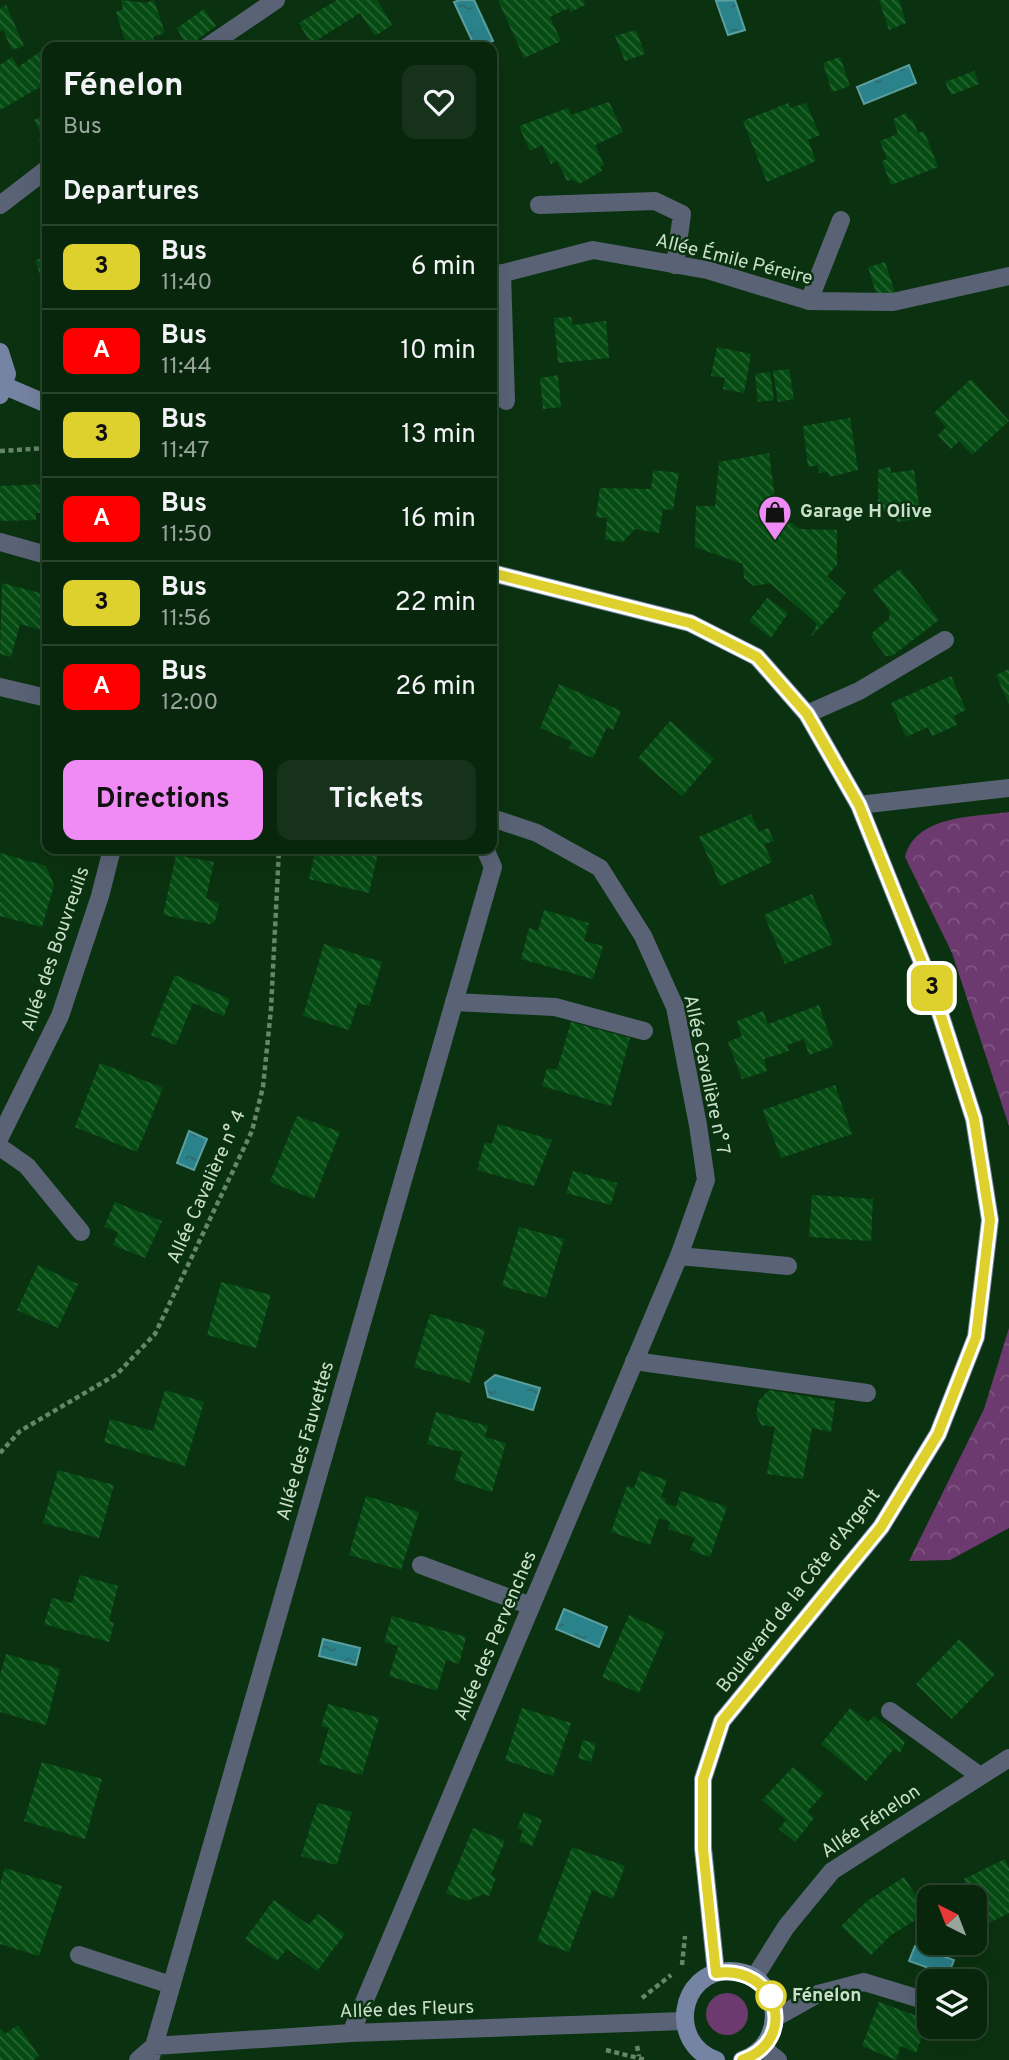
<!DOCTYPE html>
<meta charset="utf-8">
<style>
:root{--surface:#08260c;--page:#16321a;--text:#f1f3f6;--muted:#98a59d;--line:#29432d;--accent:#f08bf5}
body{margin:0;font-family:Overpass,sans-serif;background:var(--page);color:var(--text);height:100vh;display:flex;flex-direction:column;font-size:26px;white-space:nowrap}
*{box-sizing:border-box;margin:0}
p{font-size:23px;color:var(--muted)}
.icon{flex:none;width:38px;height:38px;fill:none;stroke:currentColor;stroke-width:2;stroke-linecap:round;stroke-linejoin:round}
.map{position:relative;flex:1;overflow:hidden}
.panel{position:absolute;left:42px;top:42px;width:455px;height:812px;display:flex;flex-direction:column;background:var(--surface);border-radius:14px;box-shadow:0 7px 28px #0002,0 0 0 2px var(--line)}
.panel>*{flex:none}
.badge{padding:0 14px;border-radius:10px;font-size:24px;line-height:46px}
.needle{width:46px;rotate:318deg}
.tools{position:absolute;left:917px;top:1885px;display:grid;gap:14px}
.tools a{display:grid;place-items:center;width:70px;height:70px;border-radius:14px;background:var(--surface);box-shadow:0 7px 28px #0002,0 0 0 2px var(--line);font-size:35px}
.map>.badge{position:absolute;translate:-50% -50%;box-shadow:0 0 0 4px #fff}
h2{padding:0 21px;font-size:26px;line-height:63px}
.round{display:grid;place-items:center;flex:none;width:74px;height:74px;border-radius:14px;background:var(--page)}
.headline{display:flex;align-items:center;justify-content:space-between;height:119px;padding:0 21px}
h1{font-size:33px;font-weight:700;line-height:52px}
.cta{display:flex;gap:14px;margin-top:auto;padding:14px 21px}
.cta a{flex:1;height:80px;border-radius:14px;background:var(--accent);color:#111;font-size:28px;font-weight:700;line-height:80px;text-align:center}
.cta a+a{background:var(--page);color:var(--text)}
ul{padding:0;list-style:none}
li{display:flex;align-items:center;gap:21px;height:84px;padding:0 21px;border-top:2px solid var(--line)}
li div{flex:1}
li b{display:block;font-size:26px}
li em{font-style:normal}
li .badge{min-width:77px;font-weight:700;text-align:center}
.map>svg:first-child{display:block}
.grass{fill:#6c3a6e}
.park{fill:url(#park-crowns)}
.water{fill:url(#water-ripples);stroke:#5a9e9e;stroke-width:2}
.building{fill:url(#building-back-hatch)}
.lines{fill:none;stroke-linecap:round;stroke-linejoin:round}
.path{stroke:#668569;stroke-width:4.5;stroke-dasharray:5 3.5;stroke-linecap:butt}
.service{stroke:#5a6376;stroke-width:18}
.minor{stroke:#5a6376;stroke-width:18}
.secondary{stroke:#7584a2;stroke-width:18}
.line-casing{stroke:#fff;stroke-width:16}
.line{stroke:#dfd12d;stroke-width:10}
.stop-dot{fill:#fff;stroke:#dfd12d;stroke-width:3.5}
.labels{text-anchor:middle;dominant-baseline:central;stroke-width:5;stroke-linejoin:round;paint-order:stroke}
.street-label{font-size:19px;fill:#cbe0cb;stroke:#0b3210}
.poi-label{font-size:19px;font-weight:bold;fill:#cbe0cb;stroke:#0b3210;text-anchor:start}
.stop-label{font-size:19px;font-weight:bold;fill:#cbe0cb;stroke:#0b3210;text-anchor:start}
</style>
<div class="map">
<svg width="1009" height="2060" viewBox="0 0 1009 2060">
<defs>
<pattern id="park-crowns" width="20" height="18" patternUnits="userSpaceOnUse" patternTransform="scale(1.75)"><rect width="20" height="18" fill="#6c3a6e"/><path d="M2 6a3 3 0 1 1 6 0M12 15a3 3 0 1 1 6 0" fill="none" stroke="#805681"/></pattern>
<pattern id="water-ripples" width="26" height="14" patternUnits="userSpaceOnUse" patternTransform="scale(1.75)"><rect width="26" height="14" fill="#2a828b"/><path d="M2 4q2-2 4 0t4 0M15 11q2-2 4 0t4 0" fill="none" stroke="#32696c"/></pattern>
<pattern id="building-back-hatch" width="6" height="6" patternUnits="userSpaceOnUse" patternTransform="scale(1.75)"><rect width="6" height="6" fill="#054c13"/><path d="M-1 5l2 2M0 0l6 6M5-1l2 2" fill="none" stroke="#286634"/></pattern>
</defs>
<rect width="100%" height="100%" fill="#0b3210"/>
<path class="grass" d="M706 2014a21 21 0 1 1 42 0a21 21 0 1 1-42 0Z"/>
<path class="park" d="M1009 812V1126L952 953 905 857C916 815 973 817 1009 812Z
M1009 1328V1528L950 1560 909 1561 984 1409Z"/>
<path class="water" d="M460 0H474L493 41 475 47 454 2Z
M735 0 745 30 728 35 716 1Z
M909 65 916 83 864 104 857 87Z
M189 1131 207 1139 194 1170 177 1163Z
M495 1375 540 1388 533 1410 488 1397 485 1383Z
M564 1609 607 1627 599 1647 556 1629Z
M323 1639 360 1648 356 1665 319 1656Z
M915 1946 954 1960 948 1975 909 1961Z"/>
<path class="building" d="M121 0 145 3 154 0 165 33 153 37 156 44 127 47 116 12 123 9Z
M337 0H377L392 25 375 36 360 13 311 44 299 23Z
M498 0H583L585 5 570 12 569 8 550 17 561 41 524 58Z
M879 0H899L906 23 889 30Z
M6 5 24 46 12 50 3 30 0 31V8Z
M204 9 216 26 187 47 177 28Z
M636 30 645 54 625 61 615 36Z
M45 48 47 83 0 110V65L12 57 18 67Z
M840 57 850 86 832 92 823 63Z
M974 71 979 84 951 95 945 82Z
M609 102 623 132 595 145 604 165 600 167 602 171 579 184 572 179 567 181 557 161 551 164 542 145 530 151 519 126 568 108 571 115Z
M788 103 790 108 806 103 820 135 808 140 816 161 767 182 743 121Z
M906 113 909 120 912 118 918 133 924 131 938 167 891 185 882 161 887 159 880 141 898 134 893 119Z
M47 114V150L45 151 38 140 43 139 34 120Z
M47 257V296L35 260Z
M885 262 895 293 877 296 868 267Z
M571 317 573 325 606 321 609 358 558 363 554 318Z
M717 347 751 354 744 393 723 389 725 378 711 376Z
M789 369 794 399 778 402 773 371Z
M770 372 774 400 758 402 755 374Z
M558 375 561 407 543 409 540 378Z
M971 379 1009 421 972 455 959 441 951 449 938 435 946 427 934 413Z
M850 418 858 470 829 477 828 472 819 473 818 465 808 467 803 426Z
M769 453 777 514 800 529 837 530V565L827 576 846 593 838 603 840 605 810 638 817 624 770 583 754 586 744 578 743 564 695 547 696 506H715L719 462Z
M890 467 891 473 914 470 921 518 897 522 895 510 878 512V470Z
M653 470 679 473 673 510 663 509 659 533 635 529 623 542 605 540 607 518 596 517 600 488 651 489Z
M47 484V513H36V520L0 521V486Z
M900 569 939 620 892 656H886L872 638 873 632 889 619 890 612 873 589Z
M2 583 47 595V632L20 624 11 657 0 654Z
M767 598 788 613 771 638 749 621Z
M1009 669V704L996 675Z
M951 676 966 710 953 716 957 725 932 736 928 727 906 737 891 703Z
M559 684 621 711 613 730 607 727 593 758 569 748 572 742 540 728Z
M670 721 714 759 682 796 638 758Z
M751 814 759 832 768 828 774 841 764 844 772 862 721 886 699 837Z
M316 849H379L369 893 309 879Z
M0 853 46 866 54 885 42 927 0 916Z
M176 855 214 862 206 898 219 904 215 921 210 924 163 915Z
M812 894 833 944 785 964 764 915Z
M544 910 589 923 584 941 603 946 593 979 521 959 529 928 538 931Z
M324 944 382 962 369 1006 358 1003 349 1030 303 1016Z
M175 975 230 999 224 1016 193 1003 176 1045 151 1035Z
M819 1005 833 1046 809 1055 804 1039 787 1045 789 1051 764 1059 767 1071 742 1079 728 1042 742 1036 737 1021 763 1011 768 1024Z
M571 1022 630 1038 611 1106 542 1086 547 1068 557 1070Z
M100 1063 163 1088 137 1152 75 1127Z
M835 1085 852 1134 781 1158 763 1110Z
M297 1116 340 1132 314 1199 270 1182Z
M498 1124 552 1140 534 1186 477 1170 485 1142 492 1144Z
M573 1171 617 1183 611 1205 566 1193Z
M812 1195 873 1199 871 1241 809 1237Z
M115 1202 162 1221 145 1258 113 1245 118 1232 104 1227Z
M519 1227 564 1239 546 1298 502 1286Z
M38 1265 78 1284 58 1328 17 1310Z
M221 1282 271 1295 256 1348 207 1335Z
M430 1314 485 1330 470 1383 414 1367Z
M165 1390 204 1402 185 1466 104 1442 110 1419 153 1431Z
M769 1390 835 1401 831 1432 812 1428 803 1479 767 1474 775 1427 761 1425 756 1414 759 1400Z
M436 1412 488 1426 485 1437 506 1443 492 1492 454 1480 462 1452 427 1444Z
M58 1470 114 1485 99 1538 43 1523Z
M640 1471 667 1480 661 1497 666 1499 665 1503 676 1507 681 1491 727 1507 710 1557 690 1550 695 1538 668 1529 670 1522 659 1518 650 1545 611 1532 627 1486 634 1488Z
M366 1496 419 1512 401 1570 349 1555Z
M80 1575 118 1586 109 1621 114 1623 109 1642 44 1624 52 1598 72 1603Z
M629 1615 665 1632 639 1693 602 1677Z
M392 1616 466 1637 459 1664 446 1660 437 1691 389 1676 398 1646 384 1642Z
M959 1639 995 1674 952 1719 916 1684Z
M6 1654 60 1669 46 1725 0 1712V1675Z
M328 1704 379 1718 362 1775 319 1763 329 1728 321 1726Z
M522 1708 571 1723 553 1776 505 1760Z
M850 1708 868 1722 874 1716 905 1742 900 1753 894 1749 866 1781 821 1744Z
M583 1740 596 1744 591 1762 578 1758Z
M42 1762 102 1779 85 1839 24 1821Z
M793 1767 824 1793 807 1812 814 1818 795 1842 779 1829 786 1820 762 1800Z
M318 1803 352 1812 337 1865 301 1856Z
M524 1812 542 1820 532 1846 519 1841 523 1830 517 1828Z
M473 1828 505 1841 491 1875 496 1878 489 1896 484 1894 467 1901 446 1893Z
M572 1847 625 1866 613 1899 592 1890 569 1952 537 1941Z
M1005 1859 1009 1868V1913L985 1925 964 1879Z
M5 1868 62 1886 39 1956 0 1944V1884Z
M904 1877 927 1913 891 1935 871 1955 841 1926 866 1902Z
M274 1900 309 1925 318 1914 345 1934 317 1971 287 1949 277 1961 245 1939Z
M879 2002 928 2020 916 2053 901 2046 896 2060 862 2046Z
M18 2025 39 2056 33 2060H0V2028L5 2034Z"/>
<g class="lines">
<path class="path" d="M0 451 47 448
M0 1453 20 1431 117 1374 155 1334 252 1131 263 1087 271 1009 279 849
M682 1965 685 1936
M642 1998 671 1975
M637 2046 639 2056
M606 2050 646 2060"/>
<path class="service" d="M539 205 655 201 682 214 675 265
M502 273 506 401
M809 301 841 220
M0 542 43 554
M807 714 859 691 945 640
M454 1002 555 1007 644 1031
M0 1147 27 1166 81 1232
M679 1256 788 1266
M634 1361 867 1393
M421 1565 531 1606
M890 1711 980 1776
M79 1955 171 1985
M775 2018 818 1994 864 1982 920 1999"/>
<path class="minor" d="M207 47 276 0
M0 205 47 169
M492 276 593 250 707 270 809 301 893 302 1009 276
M0 687 47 698
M859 805 1009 788
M0 1137 60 1016 100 896 112 849
M754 1978 786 1927 832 1871 1009 1758
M351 2033 679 1256 706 1180 698 1125 675 1007 643 936 600 868 537 833 492 818
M763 2048 778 2060
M138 2060 154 2046 351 2033 683 2021
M150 2060 493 867 485 849"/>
<path class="secondary" d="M0 352 7 374 0 395
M5 386 47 404
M492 573 690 623 757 657 807 714 859 805 931 985 974 1119 990 1220 976 1337 938 1434 881 1527 722 1721 703 1779V1848L716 1973
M716 2060C668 2044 678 1971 730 1971 782 1971 790 2044 742 2060"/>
</g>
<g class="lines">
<defs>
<path id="line" d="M492 573 690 623 757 657 807 714 859 805 931 985 974 1119 990 1220 976 1337 938 1434 881 1527 722 1721 703 1779V1849L716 1973C777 1964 800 2040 742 2060"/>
</defs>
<use href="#line" class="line-casing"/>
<use href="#line" class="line"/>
</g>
<defs>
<symbol id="shop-pin" viewBox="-11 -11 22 30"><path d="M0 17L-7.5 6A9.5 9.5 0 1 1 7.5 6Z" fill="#f08bf5" stroke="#0b3210"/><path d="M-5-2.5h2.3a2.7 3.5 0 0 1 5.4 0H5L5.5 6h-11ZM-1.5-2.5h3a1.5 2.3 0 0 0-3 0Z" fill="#111"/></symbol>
</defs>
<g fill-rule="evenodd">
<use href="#shop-pin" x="756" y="493" width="38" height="52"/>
</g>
<circle class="stop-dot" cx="771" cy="1996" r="14"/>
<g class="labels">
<g class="street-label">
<text transform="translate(734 260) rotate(14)">Allée Émile Péreire</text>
<text transform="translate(56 949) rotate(-71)">Allée des Bouvreuils</text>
<text transform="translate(706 1075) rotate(78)">Allée Cavalière n° 7</text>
<text transform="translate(207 1187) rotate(-66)">Allée Cavalière n° 4</text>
<text transform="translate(306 1441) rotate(-74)">Allée des Fauvettes</text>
<text transform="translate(799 1591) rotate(-52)">Boulevard de la Côte d'Argent</text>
<text transform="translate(496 1636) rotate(-67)">Allée des Pervenches</text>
<text transform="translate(871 1822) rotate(-34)">Allée Fénelon</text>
<text transform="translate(407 2010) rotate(-2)">Allée des Fleurs</text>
</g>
<g class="poi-label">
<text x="800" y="512">Garage H Olive</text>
</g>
<g class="stop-label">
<text x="792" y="1996">Fénelon</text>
</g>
</g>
</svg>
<div class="tools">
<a><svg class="needle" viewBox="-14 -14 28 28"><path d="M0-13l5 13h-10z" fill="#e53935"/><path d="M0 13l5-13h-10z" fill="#98a59d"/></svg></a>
<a><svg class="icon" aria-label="layers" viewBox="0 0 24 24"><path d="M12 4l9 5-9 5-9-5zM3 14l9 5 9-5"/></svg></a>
</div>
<b class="badge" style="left:932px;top:988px;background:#dfd12d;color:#111">3</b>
<section class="panel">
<div class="headline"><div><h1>Fénelon</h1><p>Bus</p></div><a class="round"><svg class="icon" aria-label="heart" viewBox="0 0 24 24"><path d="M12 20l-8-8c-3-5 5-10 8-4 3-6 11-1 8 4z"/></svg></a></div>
<h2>Departures</h2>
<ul>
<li><span class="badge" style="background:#dfd12d;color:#111">3</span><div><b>Bus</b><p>11:40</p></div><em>6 min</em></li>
<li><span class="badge" style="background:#f00;color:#fff">A</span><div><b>Bus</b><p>11:44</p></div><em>10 min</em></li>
<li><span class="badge" style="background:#dfd12d;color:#111">3</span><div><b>Bus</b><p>11:47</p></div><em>13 min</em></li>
<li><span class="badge" style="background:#f00;color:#fff">A</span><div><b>Bus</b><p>11:50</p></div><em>16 min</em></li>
<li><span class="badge" style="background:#dfd12d;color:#111">3</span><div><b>Bus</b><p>11:56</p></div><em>22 min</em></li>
<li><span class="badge" style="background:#f00;color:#fff">A</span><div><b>Bus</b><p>12:00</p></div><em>26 min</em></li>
</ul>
<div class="cta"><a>Directions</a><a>Tickets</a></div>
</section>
</div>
